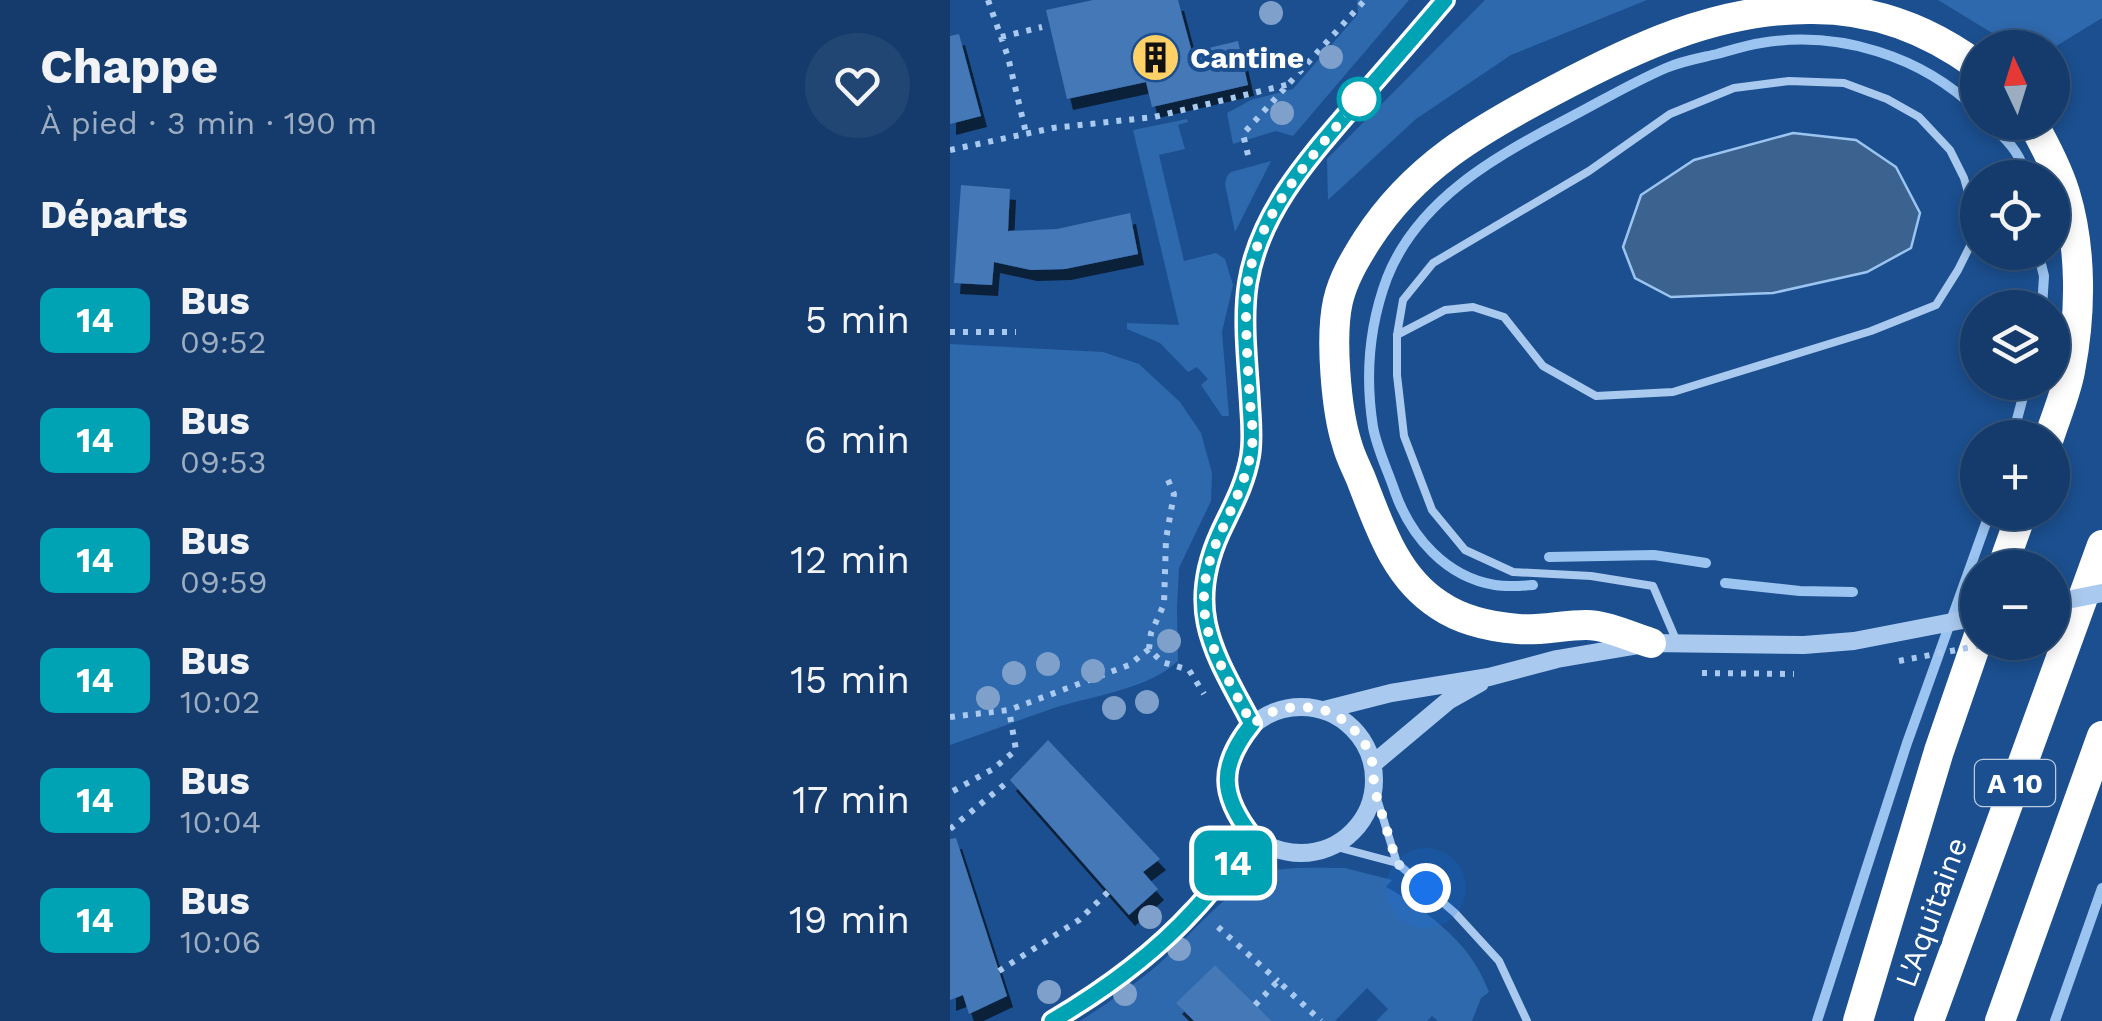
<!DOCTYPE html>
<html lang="fr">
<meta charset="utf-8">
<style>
:root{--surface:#143b6b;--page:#214673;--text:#f1f3f6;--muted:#9dadc1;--line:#33557e}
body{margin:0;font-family:"Work Sans",sans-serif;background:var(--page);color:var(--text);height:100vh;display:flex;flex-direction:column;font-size:38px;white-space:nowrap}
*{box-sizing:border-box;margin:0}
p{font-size:32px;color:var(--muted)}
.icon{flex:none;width:55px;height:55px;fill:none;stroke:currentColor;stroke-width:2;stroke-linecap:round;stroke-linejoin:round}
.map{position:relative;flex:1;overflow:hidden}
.details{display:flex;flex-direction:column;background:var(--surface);width:950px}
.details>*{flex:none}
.badge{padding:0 20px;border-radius:15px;font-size:35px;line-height:65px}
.needle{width:65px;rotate:356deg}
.controls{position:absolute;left:1010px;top:30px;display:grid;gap:20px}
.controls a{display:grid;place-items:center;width:110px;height:110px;border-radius:50%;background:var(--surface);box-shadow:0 5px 15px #0003,0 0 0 2px var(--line);font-size:50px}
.you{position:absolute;width:50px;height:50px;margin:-25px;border:8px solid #fff;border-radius:50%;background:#1a73e8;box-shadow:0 0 0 15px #1a73e833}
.map>.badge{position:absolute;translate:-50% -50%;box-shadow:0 0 0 5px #fff}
h2{padding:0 40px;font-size:38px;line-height:90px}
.round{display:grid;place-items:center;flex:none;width:105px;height:105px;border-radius:52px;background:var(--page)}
.headline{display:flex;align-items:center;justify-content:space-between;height:170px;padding:0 40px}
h1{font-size:48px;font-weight:700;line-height:75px}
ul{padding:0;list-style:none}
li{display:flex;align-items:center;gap:30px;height:120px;padding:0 40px}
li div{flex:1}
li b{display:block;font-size:38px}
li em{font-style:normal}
li .badge{min-width:110px;font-weight:700;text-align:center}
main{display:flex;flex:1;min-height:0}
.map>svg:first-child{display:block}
.green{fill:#2e69ad}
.water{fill:#3c6290;stroke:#9cc4f0;stroke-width:2.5}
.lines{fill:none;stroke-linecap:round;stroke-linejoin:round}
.stream{stroke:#9cc4f0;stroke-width:10}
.building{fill:#4478b7;filter:url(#shadow)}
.path{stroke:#a9c9ee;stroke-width:6;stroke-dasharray:5 8;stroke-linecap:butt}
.service{stroke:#a9c9ee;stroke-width:8}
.minor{stroke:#a9c9ee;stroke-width:10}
.tertiary{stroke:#a9c9ee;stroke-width:18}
.motorway{stroke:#fff;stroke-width:30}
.path-bridge{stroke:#a9c9ee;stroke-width:6;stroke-dasharray:5 8;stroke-linecap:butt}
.tertiary-bridge{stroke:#a9c9ee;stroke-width:18}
.tree{fill:#7ea0ca}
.line-casing{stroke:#fff;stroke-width:22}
.line{stroke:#00a3b4;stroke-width:15}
.walk{stroke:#fff;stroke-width:10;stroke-dasharray:0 18}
.stop-dot{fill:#fff;stroke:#00a3b4;stroke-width:5}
.labels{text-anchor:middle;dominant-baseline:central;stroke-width:8;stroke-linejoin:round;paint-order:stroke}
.shield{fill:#1b4f8f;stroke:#bbcadd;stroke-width:2.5}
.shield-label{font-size:28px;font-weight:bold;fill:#fff}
.poi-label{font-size:30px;font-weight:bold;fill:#fff;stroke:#1b4f8f;text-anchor:start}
.street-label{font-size:30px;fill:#fff;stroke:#1b4f8f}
</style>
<main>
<section class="details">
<div class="headline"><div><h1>Chappe</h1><p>À pied · 3 min · 190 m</p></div><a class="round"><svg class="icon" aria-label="heart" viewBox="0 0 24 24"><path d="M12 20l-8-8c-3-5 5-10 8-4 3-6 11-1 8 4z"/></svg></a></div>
<h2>Départs</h2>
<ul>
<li><span class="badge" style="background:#00a3b4;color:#fff">14</span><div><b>Bus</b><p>09:52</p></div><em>5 min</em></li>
<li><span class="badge" style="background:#00a3b4;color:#fff">14</span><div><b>Bus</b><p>09:53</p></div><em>6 min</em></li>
<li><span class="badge" style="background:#00a3b4;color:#fff">14</span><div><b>Bus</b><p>09:59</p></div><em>12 min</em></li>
<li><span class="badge" style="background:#00a3b4;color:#fff">14</span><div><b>Bus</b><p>10:02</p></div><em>15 min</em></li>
<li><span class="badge" style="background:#00a3b4;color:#fff">14</span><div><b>Bus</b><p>10:04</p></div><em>17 min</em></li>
<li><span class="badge" style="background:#00a3b4;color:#fff">14</span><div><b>Bus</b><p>10:06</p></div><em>19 min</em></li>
</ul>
</section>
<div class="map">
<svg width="1152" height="1021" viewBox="0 0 1152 1021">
<defs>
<filter id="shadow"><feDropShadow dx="6" dy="11" stdDeviation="0" flood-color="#0009"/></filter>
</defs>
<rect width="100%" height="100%" fill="#1b4f8f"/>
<path class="green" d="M407 0H459L343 136 326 131 283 144 277 113 301 100 343 89 408 14Z
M535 0H697L561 55 466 119 378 200 377 159Z
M988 0H1152V18L1103 48 1065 47Z
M237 119 238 122 228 125 235 149 209 155 234 261 266 253 275 259 283 285 272 332 279 416H272L251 385 258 379 247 367 238 372 210 343 177 329V323L229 325 183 130Z
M321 161 285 232 275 184 277 176 281 172Z
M0 344 153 352 189 364 230 402 251 433 262 473 261 501 229 568 227 607 228 661C199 689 142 696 104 708 69 720 35 733 0 745Z
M395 868 442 880 436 887C465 902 509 936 525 964 531 973 535 983 539 992L531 998 522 1021H488L482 1016 477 1021H426L438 1009 417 988 385 1021H322L265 965 227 1003 242 1021H130C158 1003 186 984 211 962 240 936 282 884 318 872 335 866 375 868 395 868Z"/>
<path class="water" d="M843 133 906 140 946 167 970 213 961 248 917 272 823 293 721 297 685 278 673 247 691 195 744 160Z"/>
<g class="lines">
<path class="stream" d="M1039 122C1056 140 1072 153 1076 178
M1088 252 1094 276 1092 308
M1062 438 1077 382
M599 557 704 555 756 563
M775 583 850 591 903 592
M583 585C571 586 557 587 545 585 496 577 461 537 445 492 438 471 427 449 423 427 415 376 419 326 437 278 467 201 545 156 615 120 648 103 681 83 716 68 732 61 750 58 767 54 782 50 797 45 811 43 889 30 972 56 1028 111
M867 1021 957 743 1040 512
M1105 1021 1152 888"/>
</g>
<path class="building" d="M143 0H228L242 52 288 41 298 85 202 107 196 82 117 99 96 10Z
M9 34 31 116 0 124V36Z
M11 185 60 189 58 231 107 229 180 213 188 254 115 269 81 270 44 262 42 285 4 283Z
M98 740 210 859 193 872 208 889 179 915 60 780Z
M6 838 57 996 19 1014 13 995 0 1000V839Z
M265 965 322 1021H244L226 1003Z"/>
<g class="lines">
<path class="path" d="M38 0 58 57 76 133
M51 37 92 27
M0 150 103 128 204 117 340 84
M298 155 293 134 415 0
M0 332H66
M218 480 224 494 216 539 214 604 201 633 199 649 212 662 239 670 254 694
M752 673 844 674
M0 717 59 710 179 665 199 649
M3 791 43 769 66 750 59 710
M0 829 60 780
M268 927 328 981
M49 971 129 920 158 892
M305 1005 328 981 371 1021"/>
<path class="service" d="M447 335 495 310 523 307 554 317 593 366 646 396 723 392 921 331 986 305 1008 270 1028 230
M727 642 703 586 641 576 563 572 515 550 482 510 454 436 447 375V335L453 300 483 263 639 171 720 114 784 88 839 81 894 83 937 99 969 117 1000 150 1014 178 1028 228
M424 789 447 863
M383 846 447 863 505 913 549 961 577 1021"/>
<path class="minor" d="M302 724C265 654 233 614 270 533 282 507 295 485 300 456 303 438 301 422 300 403 298 365 291 321 298 282 309 214 357 160 401 109 432 73 465 37 495 0"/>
<path class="tertiary" d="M278 780a73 73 0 1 1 146 0a73 73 0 1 1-146 0Z
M374 710 441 693 539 677 607 659 701 643 854 645 904 641 1028 617
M423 764 498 701 530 683
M102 1021C153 991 204 955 244 910 266 887 284 861 302 836"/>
<path class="motorway" d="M1082 122C1095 145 1107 168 1115 193 1132 249 1131 314 1120 371 1116 393 1106 416 1099 438
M1052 568 1072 512
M701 643C681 637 657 625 636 625 613 625 590 631 568 629 542 627 511 620 489 605 445 577 429 525 411 479 406 467 400 456 397 444 386 410 380 336 388 301 393 279 405 259 417 240 464 167 529 130 603 91 684 48 766 9 859 9 922 8 978 29 1028 66
M908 1021 989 751 1028 638
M979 1021 1152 545
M1050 1021 1152 736"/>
<path class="path-bridge" d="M949 661 1048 642"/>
<path class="tertiary-bridge" d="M1102 603 1152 593"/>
</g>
<g class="tree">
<circle cx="321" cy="13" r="12"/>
<circle cx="381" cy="57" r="12"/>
<circle cx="332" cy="113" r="12"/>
<circle cx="219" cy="641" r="12"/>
<circle cx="98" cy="664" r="12"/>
<circle cx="143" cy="671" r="12"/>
<circle cx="64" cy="673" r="12"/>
<circle cx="38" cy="698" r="12"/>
<circle cx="197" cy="702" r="12"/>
<circle cx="164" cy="708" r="12"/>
<circle cx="200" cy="917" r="12"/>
<circle cx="229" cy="949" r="12"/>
<circle cx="99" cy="992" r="12"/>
<circle cx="175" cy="994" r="12"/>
</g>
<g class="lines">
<defs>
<path id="line" d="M102 1021C153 991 204 954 244 910 266 887 284 861 302 836 269 794 269 765 302 724 266 655 234 613 270 533 282 507 295 485 300 456 303 438 301 422 300 404 298 366 292 320 298 283 309 214 357 160 401 109 432 73 464 37 495 0"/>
</defs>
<use href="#line" class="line-casing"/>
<use href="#line" class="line"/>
<path class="walk" d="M409 99C360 161 295 223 296 309 296 339 298 370 300 401 301 416 304 432 302 446 297 478 284 503 271 532 233 613 265 654 302 724L324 711 349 706 374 710 397 722 414 741 423 764 424 788 447 863 476 888"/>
</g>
<defs>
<symbol id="building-disc" viewBox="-11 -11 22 22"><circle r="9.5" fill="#ffd166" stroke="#1b4f8f"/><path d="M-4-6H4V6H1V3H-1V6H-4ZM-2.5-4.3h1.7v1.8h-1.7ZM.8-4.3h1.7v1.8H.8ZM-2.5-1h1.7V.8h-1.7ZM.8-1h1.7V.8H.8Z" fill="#111"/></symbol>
</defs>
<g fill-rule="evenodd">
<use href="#building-disc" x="178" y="30" width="55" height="55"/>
</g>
<circle class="stop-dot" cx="409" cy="99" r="20"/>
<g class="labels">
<rect class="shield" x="1025" y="760" width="80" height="46" rx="8"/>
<g class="shield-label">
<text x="1065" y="783">A 10</text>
</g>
<g class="poi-label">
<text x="240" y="57">Cantine</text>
</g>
<g class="street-label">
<text transform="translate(981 912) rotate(-70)">L'Aquitaine</text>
</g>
</g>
</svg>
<div class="controls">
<a><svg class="needle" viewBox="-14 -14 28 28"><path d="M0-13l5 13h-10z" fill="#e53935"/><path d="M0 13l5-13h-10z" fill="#9dadc1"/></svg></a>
<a><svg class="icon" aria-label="locate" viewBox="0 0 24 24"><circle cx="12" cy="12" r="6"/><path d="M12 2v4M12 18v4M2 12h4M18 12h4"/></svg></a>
<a><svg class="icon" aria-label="layers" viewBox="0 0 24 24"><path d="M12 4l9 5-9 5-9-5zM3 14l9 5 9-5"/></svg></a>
<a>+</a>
<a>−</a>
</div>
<div class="you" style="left:476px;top:888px"></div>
<b class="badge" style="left:283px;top:863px;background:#00a3b4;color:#fff">14</b>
</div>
</main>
